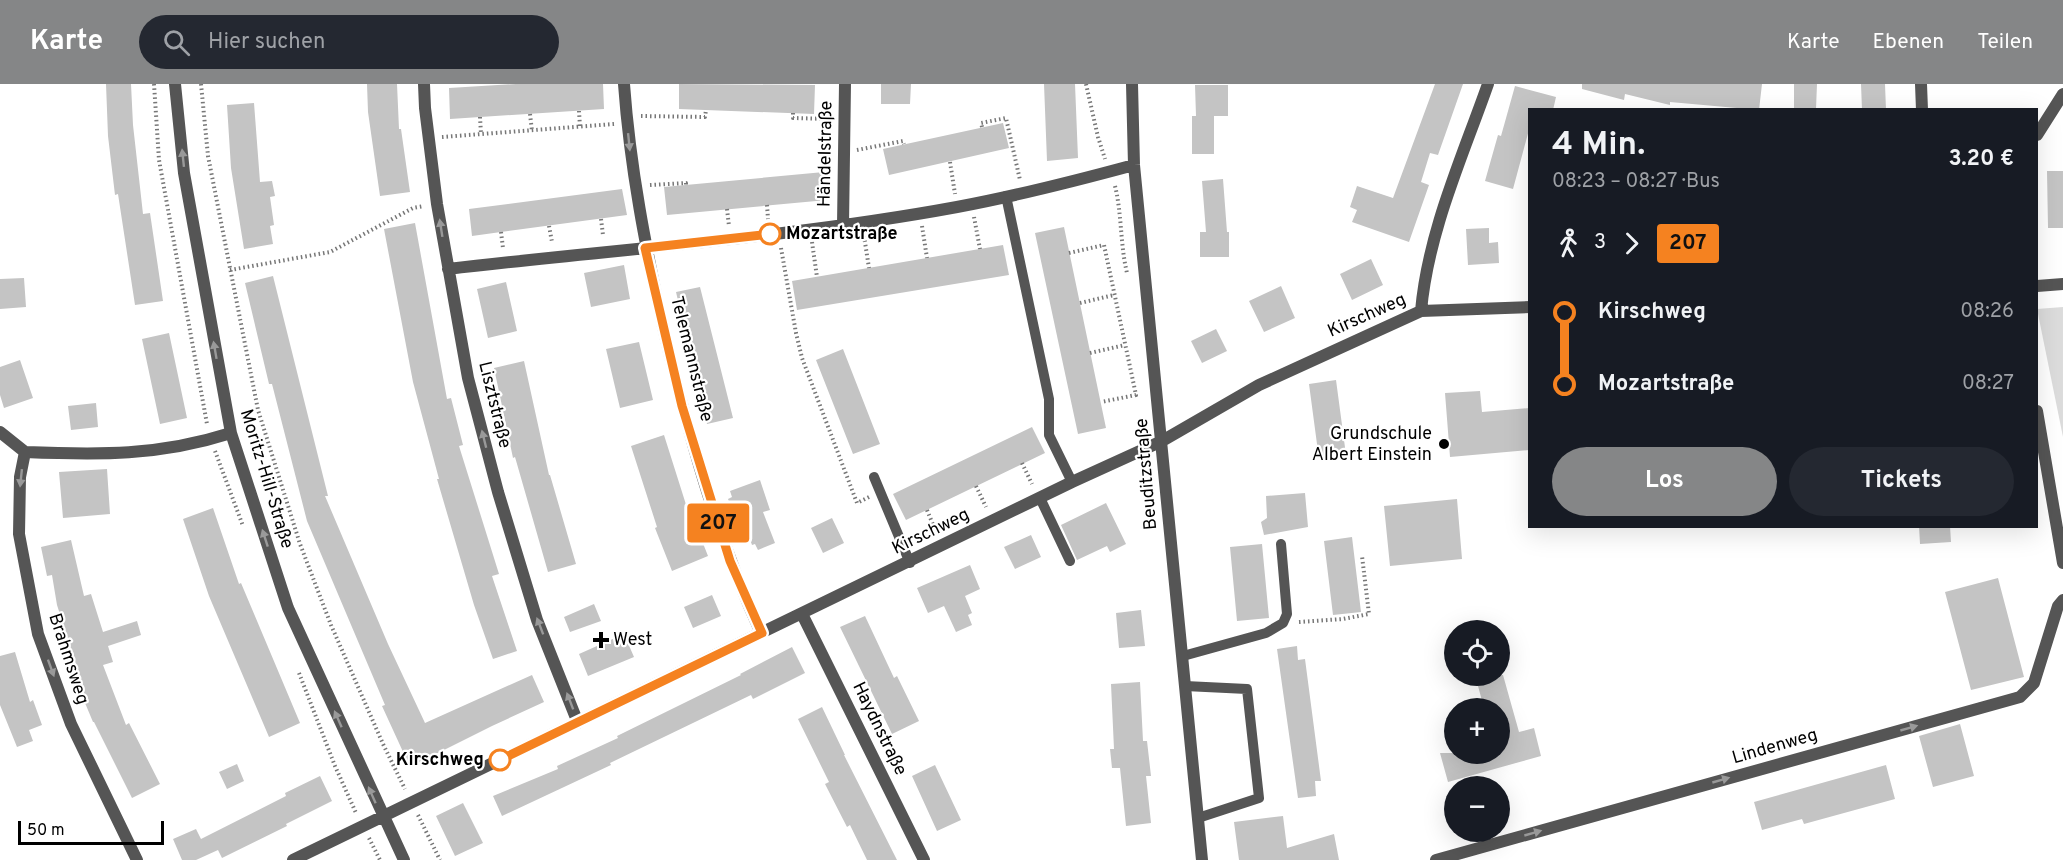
<!DOCTYPE html>
<html lang="de">
<meta charset="utf-8">
<style>
:root{--surface:#171b24;--page:#242831;--text:#f1f3f6;--muted:#9ea1a6;--accent:#858687}
body{margin:0;font-family:Overpass,sans-serif;background:var(--page);color:var(--text);height:100vh;display:flex;flex-direction:column;font-size:22px;white-space:nowrap}
*{box-sizing:border-box;margin:0}
p{font-size:20px;color:var(--muted)}
.icon{flex:none;width:33px;height:33px;fill:none;stroke:currentColor;stroke-width:2;stroke-linecap:round;stroke-linejoin:round}
.map{position:relative;flex:1;overflow:hidden}
.sheet{position:absolute;left:1528px;top:24px;width:510px;height:420px;display:flex;flex-direction:column;background:var(--surface);border-radius:0px;box-shadow:0 6px 24px #0002}
.sheet>*{flex:none}
.badge{padding:0 12px;border-radius:4px;font-size:21px;line-height:39px}
.controls{position:absolute;left:1444px;top:536px;display:grid;gap:12px}
.controls a{display:grid;place-items:center;width:66px;height:66px;border-radius:50%;background:var(--surface);box-shadow:0 6px 24px #0002;font-size:30px}
.scale{position:absolute;left:18px;bottom:15px;width:146px;box-sizing:border-box;padding-left:6px;border:3px solid #000;border-top:0;font-size:16px;line-height:21px;white-space:nowrap;color:#000;-webkit-text-stroke:4px #fff;paint-order:stroke}
.map>.badge{position:absolute;translate:-50% -50%;box-shadow:0 0 0 3px #fff}
.legs{display:flex;align-items:center;gap:9px;height:66px;padding:0 24px;font-size:20px}
.legs p{margin-inline-start:auto}
.headline{display:flex;align-items:center;justify-content:space-between;height:102px;padding:0 24px}
h1{font-size:33px;font-weight:700;line-height:45px}
.primary-button{display:flex;gap:12px;margin-top:auto;padding:12px 24px}
.primary-button a{flex:1;height:69px;border-radius:36px;background:var(--accent);color:#fff;font-size:24px;font-weight:700;line-height:69px;text-align:center}
.primary-button a+a{background:var(--page);color:var(--text)}
ul{padding:0 24px;list-style:none}
li{display:flex;align-items:center;gap:21px;height:72px;font-size:22px}
li i{display:grid;place-items:center;width:9px;height:100%;margin:0 8px;background:currentColor}
li i::after{content:'';width:15px;height:15px;margin:-8px;border:4px solid;border-radius:50%;background:var(--surface)}
li p{margin-inline-start:auto}
li:first-child i{background:linear-gradient(#0000 50%,currentColor 0)}
li:last-child i{background:linear-gradient(currentColor 50%,#0000 0)}
header{display:flex;align-items:center;gap:36px;box-sizing:border-box;height:84px;padding:0 30px;background:var(--accent);color:#fff}
header strong{font-size:28px}
nav{display:flex;gap:33px;margin-inline-start:auto;font-size:21px}
.search{width:420px;height:54px;background:var(--page);display:flex;align-items:center;gap:15px;box-sizing:border-box;padding:0 21px;border-radius:33px;color:var(--muted);font-size:22px}
.map>svg:first-child{display:block}
.garden{fill:#dcdcdc}
.building{fill:#c4c4c4}
.lines{fill:none;stroke-linecap:round;stroke-linejoin:round}
.path{stroke:#777;stroke-width:4;stroke-dasharray:1.5 3;stroke-linecap:butt}
.service{stroke:#555;stroke-width:10}
.minor{stroke:#555;stroke-width:12}
.oneway{fill:#999}
.line-1-casing{stroke:#fff;stroke-width:14}
.line-1{stroke:#f58220;stroke-width:9}
.stop-1-dot{fill:#fff;stroke:#f58220;stroke-width:3}
.poi-dot{fill:#000;stroke:#fff;stroke-width:2}
.labels{text-anchor:middle;dominant-baseline:central;stroke-width:4.5;stroke-linejoin:round;paint-order:stroke}
.street-label{font-size:18px;fill:#000;stroke:#fff}
.stop-label{font-size:18px;font-weight:bold;fill:#000;stroke:#fff;text-anchor:start}
.poi-label{font-size:18px;fill:#000;stroke:#fff;text-anchor:end}
</style>
<header>
<strong>Karte</strong>
<div class="search"><svg class="icon" aria-label="search" viewBox="0 0 24 24"><circle cx="10" cy="10" r="6"/><path d="M15 15l6 6"/></svg>Hier suchen</div>
<nav><a>Karte</a><a>Ebenen</a><a>Teilen</a></nav>
</header>
<div class="map">
<svg width="2063" height="776" viewBox="0 0 2063 776">
<rect width="100%" height="100%" fill="#fff"/>
<path class="garden" d="M2063 223V353L2037 225Z"/>
<path class="building" d="M106 0H131L133 41 143 130 150 129 163 217 135 221 118 110 115 111 108 52Z
M367 0H397L399 45H401L410 108 380 112 368 28Z
M516 0H603L604 25 450 35 449 4Z
M679 0 815 1 814 30 679 25Z
M881 0H911L910 20H881Z
M1044 0H1075L1078 74 1047 77Z
M1435 0H1463L1438 71 1430 69 1421 98 1429 101 1409 158 1352 138 1357 126 1350 123 1357 102 1393 114Z
M1582 0H1762L1759 26 1670 18V21L1625 10 1624 16 1582 5Z
M1794 0H1817L1816 25H1794Z
M1861 0H1885L1886 26H1862Z
M1195 1H1228V32H1214V70H1192V32H1196Z
M1515 2 1556 13 1553 26H1530V42L1513 105 1485 97 1498 51 1501 52Z
M254 19 260 98 272 97 275 112 270 113 274 141 270 142 273 160 244 165 231 84 227 21Z
M1003 39 1009 64 889 91 883 65Z
M2047 87H2063V144H2048Z
M824 88 827 116 667 131 664 103Z
M1223 95 1227 148H1229V173H1200V148H1206L1202 97Z
M622 105 627 131 472 152 469 125Z
M415 139 447 315 451 314 463 361 459 362 499 490 492 492 517 567 493 575 474 521 437 395H439L413 298 384 145Z
M1064 143 1106 344 1078 350 1035 149Z
M1489 144V159L1498 158 1499 179 1468 181 1466 145Z
M1003 161 1009 191 797 226 792 197Z
M1371 175 1383 201 1352 216 1340 190Z
M624 181 630 215 591 223 584 189Z
M273 192 328 412H325L388 560 425 639 532 591 544 618 492 642 410 683 382 622 385 621 307 437 272 300H269L245 199Z
M24 194 26 223 0 225V195Z
M506 198 517 247 488 254 477 205Z
M1281 202 1295 234 1264 248 1249 217Z
M700 203 733 334 707 340 676 208Z
M1216 245 1227 267 1202 279 1191 257Z
M169 249 187 334 160 340 142 255Z
M639 258 653 316 620 324 606 265Z
M843 265 880 360 853 370 816 276Z
M20 276 33 314 4 324 0 311V283Z
M524 277 549 391H550L576 480 548 488 515 373 513 374 494 284Z
M1336 296 1346 371 1319 375 1309 300Z
M1480 307 1482 328 1530 324V366L1450 373 1445 309Z
M96 319 98 343 71 346 68 322Z
M1032 343 1045 369 906 436 893 410Z
M664 351 689 430 691 429 708 472 672 487 655 444 657 443 631 362Z
M107 385 110 430 63 434 59 388Z
M760 396 770 426 763 428 775 459 758 466 755 460 752 461 743 435 740 436 738 429 734 431 728 415 732 413 730 407Z
M1305 409 1308 443 1264 451 1261 438 1267 434 1266 412Z
M1457 415 1462 475 1390 482 1384 422Z
M1106 419 1126 460 1110 468 1107 462 1077 476 1061 441Z
M213 424 239 500 241 499 300 639 269 653 209 512 183 435Z
M832 434 844 459 823 469 811 444Z
M1919 442H1950L1951 458 1920 460Z
M1031 451 1041 473 1015 485 1004 463Z
M1352 453 1361 528 1333 531 1324 457Z
M71 456 84 512 91 510 103 548 137 537 141 551 108 562 113 578 103 581 126 641 129 639 160 700 132 714 94 638H93L80 607 84 605 57 521 52 491 47 492 41 463Z
M1262 460 1269 534 1237 537 1230 463Z
M970 481 980 505 965 512 972 529 968 531 972 541 956 548 944 522 928 529 917 504Z
M1998 494 2024 593 1971 606 1945 508Z
M712 511 721 532 693 544 684 523Z
M594 520 601 537 570 548 564 533Z
M1141 526 1145 562 1119 564 1116 529Z
M865 532 894 594 897 592 919 637 892 650 840 543Z
M624 550 634 573 588 592 579 570Z
M1297 562 1298 576 1305 575 1321 697H1315L1316 712 1298 714 1277 565Z
M792 563 805 589 753 615 751 611 610 679 611 681 502 732 493 712 558 685 557 682 618 654 617 652 741 591 740 590Z
M15 568 30 618 33 616 42 641 29 646 33 657 17 663 0 621V572Z
M1475 591H1503L1519 648 1534 644 1541 672 1448 698 1440 669H1500V624H1484Z
M1140 598 1143 657H1147L1151 692H1146L1151 739 1126 742 1120 684H1112L1110 665H1114L1111 600Z
M822 623 845 671H844L897 776H867L850 741 847 743 825 700 829 698 798 635Z
M1960 640 1974 692 1933 703 1919 652Z
M237 680 244 697 227 705 219 688Z
M935 681 961 736 937 747 912 692Z
M1886 681 1895 715 1804 740 1802 735 1762 746 1754 718Z
M320 692 332 717 286 740 287 742 222 774 218 766 196 776H182L173 755 196 745 201 755 286 712 285 709Z
M463 719 483 759 455 772 436 732Z
M1283 732 1287 764 1334 750 1339 776H1239L1234 738Z"/>
<g class="lines">
<path class="path" d="M154 0 159 76 207 340
M201 0 208 72 258 326 300 460 331 541 383 660 405 705
M1086 0 1098 53 1105 75
M579 27 580 43
M793 29V34L830 35
M530 30 532 47
M641 32 705 33 706 26
M480 33 481 50
M982 43 981 39 1006 34 1020 96
M442 53 614 40
M857 66 903 57 904 60
M950 78 955 110
M650 101 686 99V101
M1115 102C1122 130 1120 160 1127 189
M767 121 768 135
M727 125 729 142
M974 133 980 165
M601 135 603 151
M549 142 552 158
M922 142 927 174
M501 148 503 164
M864 152 869 184
M812 158 817 193
M781 164 796 249 802 274 857 419 869 413
M1069 169 1104 161 1136 311 1101 318
M230 186 330 168 413 124 424 122
M1080 219 1114 211
M1090 269 1125 261
M215 367 243 442
M1022 379 1032 400
M976 402 986 423
M927 426 936 448
M1299 538 1343 535 1369 530 1362 472
M299 589 335 682 356 729
M418 731 440 776
M369 754 380 776"/>
<path class="service" d="M1006 112 1049 315V351L1072 398
M874 393 910 479
M1040 414 1070 477
M1183 572 1266 549 1283 539 1287 530 1281 460
M1185 602 1247 605 1259 714 1198 734"/>
<path class="minor" d="M175 0 184 89 231 349 288 524 404 776
M424 0 425 24 437 120 468 294 498 408 537 536 578 639
M624 0C630 84 646 165 664 247 688 350 717 453 761 549
M1132 0 1134 81 1202 776
M1921 0 1922 26
M2037 51 2063 10
M843 141 845 0
M448 185C617 165 789 154 957 123 1016 112 1075 97 1134 81
M2037 202 2063 200
M1421 227C1428 148 1462 74 1488 0
M2037 327 2063 479
M0 348 25 368 20 393 19 450 38 550 71 640 137 776
M25 368C99 371 159 372 231 349
M802 530 924 776
M293 776 1072 398 1162 357 1259 301 1421 227 1530 223
M1436 776 2020 613 2034 599 2058 522 2063 516"/>
</g>
<defs><path id="oneway-solid" d="M-6-.8H1V-3.2L6.5 0L1 3.2V.8H-6Z" transform="scale(1.5)"/></defs>
<g class="oneway">
<use href="#oneway-solid" transform="translate(629 58) rotate(84)"/>
<use href="#oneway-solid" transform="translate(183 74) rotate(-96)"/>
<use href="#oneway-solid" transform="translate(441 144) rotate(-99)"/>
<use href="#oneway-solid" transform="translate(215 266) rotate(-100)"/>
<use href="#oneway-solid" transform="translate(484 355) rotate(-104)"/>
<use href="#oneway-solid" transform="translate(21 394) rotate(96)"/>
<use href="#oneway-solid" transform="translate(265 454) rotate(-108)"/>
<use href="#oneway-solid" transform="translate(540 542) rotate(-111)"/>
<use href="#oneway-solid" transform="translate(51 584) rotate(70)"/>
<use href="#oneway-solid" transform="translate(570 617) rotate(-111)"/>
<use href="#oneway-solid" transform="translate(338 635) rotate(-114)"/>
<use href="#oneway-solid" transform="translate(1909 644) rotate(-16)"/>
<use href="#oneway-solid" transform="translate(1721 696) rotate(-16)"/>
<use href="#oneway-solid" transform="translate(372 711) rotate(-114)"/>
<use href="#oneway-solid" transform="translate(1533 749) rotate(-16)"/>
</g>
<g class="lines">
<defs>
<path id="line-1" d="M500 676 762 549 730 477 682 322 645 164 770 150"/>
</defs>
<use href="#line-1" class="line-1-casing"/>
<use href="#line-1" class="line-1"/>
</g>
<g class="stop-1-dot">
<circle cx="770" cy="150" r="10"/>
<circle cx="500" cy="676" r="10"/>
</g>
<g class="poi-dot">
<circle cx="1444" cy="360" r="6"/>
<path d="M598 547h6v6h6v6h-6v6h-6v-6h-6v-6h6z"/>
</g>
<g class="labels">
<g class="street-label">
<text transform="translate(826 70) rotate(-89)">Händelstraße</text>
<text transform="translate(1367 232) rotate(-24)">Kirschweg</text>
<text transform="translate(691 275) rotate(76)">Telemannstraße</text>
<text transform="translate(494 321) rotate(76)">Lisztstraße</text>
<text transform="translate(1147 390) rotate(-95)">Beuditzstraße</text>
<text transform="translate(266 395) rotate(73)">Moritz-Hill-Straße</text>
<text transform="translate(931 448) rotate(-26)">Kirschweg</text>
<text transform="translate(68 575) rotate(72)">Brahmsweg</text>
<text transform="translate(879 645) rotate(64)">Haydnstraße</text>
<text transform="translate(1775 663) rotate(-16)">Lindenweg</text>
</g>
<g class="stop-label">
<text x="786" y="150">Mozartstraße</text>
<text x="484" y="676" text-anchor="end">Kirschweg</text>
</g>
<g class="poi-label">
<text x="1432" y="350">Grundschule<tspan x="1432" dy="21">Albert Einstein</tspan></text>
<text x="613" y="556" text-anchor="start">West</text>
</g>
</g>
</svg>
<div class="controls">
<a><svg class="icon" aria-label="locate" viewBox="0 0 24 24"><circle cx="12" cy="12" r="6"/><path d="M12 2v4M12 18v4M2 12h4M18 12h4"/></svg></a>
<a>+</a>
<a>−</a>
</div>
<div class="scale">50 m</div>
<b class="badge" style="left:718px;top:439px;background:#f58220;color:#111">207</b>
<section class="sheet">
<div class="headline"><div><h1>4 Min.</h1><p>08:23 – 08:27 · Bus</p></div><b>3.20 €</b></div>
<div class="legs"><svg class="icon" aria-label="walk" viewBox="0 0 24 24"><circle cx="13" cy="4" r="2"/><path d="M13 8l-2 6 4 7M11 14l-3 7M7 12l3-4h3l4 4"/></svg>3<svg class="icon" aria-label="forward" viewBox="0 0 24 24"><path d="M9 5l7 7-7 7"/></svg><b class="badge" style="background:#f58220;color:#111">207</b></div>
<ul>
<li><i style="color:#f58220"></i><b>Kirschweg</b><p>08:26</p></li>
<li><i style="color:#f58220"></i><b>Mozartstraße</b><p>08:27</p></li>
</ul>
<div class="primary-button"><a>Los</a><a>Tickets</a></div>
</section>
</div>
